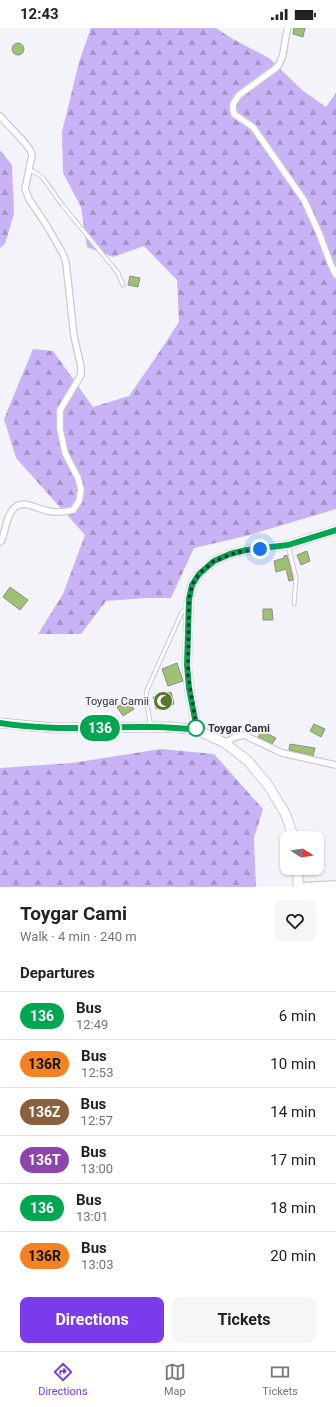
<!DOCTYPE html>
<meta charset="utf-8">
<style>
:root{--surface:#fff;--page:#f6f6f6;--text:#222;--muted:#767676;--line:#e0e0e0;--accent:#7c3aed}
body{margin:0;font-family:Roboto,sans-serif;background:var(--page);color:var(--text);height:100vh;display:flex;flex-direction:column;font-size:15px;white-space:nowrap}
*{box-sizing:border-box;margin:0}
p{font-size:13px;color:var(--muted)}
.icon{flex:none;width:22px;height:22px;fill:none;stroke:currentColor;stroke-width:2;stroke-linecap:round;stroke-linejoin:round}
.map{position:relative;height:859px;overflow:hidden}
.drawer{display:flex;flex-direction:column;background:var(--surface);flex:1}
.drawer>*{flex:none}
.badge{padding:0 8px;border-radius:13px;font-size:14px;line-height:26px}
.needle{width:26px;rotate:102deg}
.tools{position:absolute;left:280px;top:803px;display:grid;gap:8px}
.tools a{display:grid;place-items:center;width:44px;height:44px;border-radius:8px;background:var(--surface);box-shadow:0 1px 3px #0004;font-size:20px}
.you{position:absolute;width:20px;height:20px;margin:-10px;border:3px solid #fff;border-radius:50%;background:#1a73e8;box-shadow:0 0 0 6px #1a73e833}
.map>.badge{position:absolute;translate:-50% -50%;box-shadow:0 0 0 2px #fff}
h2{padding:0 20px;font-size:15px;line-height:36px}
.round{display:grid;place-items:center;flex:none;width:42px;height:42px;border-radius:8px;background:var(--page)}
.overview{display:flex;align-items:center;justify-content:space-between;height:68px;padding:0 20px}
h1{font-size:19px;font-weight:700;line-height:30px}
.cta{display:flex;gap:8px;margin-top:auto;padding:8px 20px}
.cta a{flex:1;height:46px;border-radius:8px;background:var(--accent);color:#fff;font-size:16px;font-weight:700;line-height:46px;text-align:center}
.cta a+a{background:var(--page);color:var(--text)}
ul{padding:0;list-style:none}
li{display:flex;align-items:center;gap:12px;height:48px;padding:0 20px;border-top:1px solid var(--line)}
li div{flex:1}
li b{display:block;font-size:15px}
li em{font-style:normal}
li .badge{min-width:44px;font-weight:700;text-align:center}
.status{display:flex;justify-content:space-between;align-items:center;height:28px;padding:0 20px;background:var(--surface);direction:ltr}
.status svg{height:11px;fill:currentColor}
.menu{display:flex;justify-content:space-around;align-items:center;height:56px;border-top:1px solid var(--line);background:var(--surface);font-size:11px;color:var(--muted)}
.menu a{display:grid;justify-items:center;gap:2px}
.menu .current{color:var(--accent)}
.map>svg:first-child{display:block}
.forest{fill:url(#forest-firs)}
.building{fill:#9ec173;stroke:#8d908a}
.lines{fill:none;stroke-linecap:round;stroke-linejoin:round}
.lane-casing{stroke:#cccad0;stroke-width:5}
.street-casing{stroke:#cccad0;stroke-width:8}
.secondary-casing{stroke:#cccad0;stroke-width:10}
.primary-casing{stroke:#cccad0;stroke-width:11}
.lane{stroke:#fff;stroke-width:3}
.street{stroke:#fff;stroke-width:5.5}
.secondary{stroke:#fff;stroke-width:8}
.primary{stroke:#fff;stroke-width:9}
.line-casing{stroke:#fff;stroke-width:9}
.line{stroke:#00a651;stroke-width:6}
.walk{stroke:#343436;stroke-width:4;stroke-dasharray:0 7.2}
.stop-dot{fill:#fff;stroke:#00a651;stroke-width:2}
.labels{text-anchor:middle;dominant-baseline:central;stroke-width:3.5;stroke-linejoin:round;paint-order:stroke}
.poi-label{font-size:11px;fill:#343436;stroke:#f4f3f9;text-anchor:end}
.stop-label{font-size:11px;font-weight:bold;fill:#343436;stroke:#f4f3f9;text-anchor:start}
</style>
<div class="status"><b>12:43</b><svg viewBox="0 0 49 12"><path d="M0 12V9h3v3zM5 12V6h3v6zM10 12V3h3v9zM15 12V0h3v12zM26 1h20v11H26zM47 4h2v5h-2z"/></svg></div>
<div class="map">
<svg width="336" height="859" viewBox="0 0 336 859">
<defs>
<pattern id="forest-firs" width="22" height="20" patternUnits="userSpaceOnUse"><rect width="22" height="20" fill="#c9b3f7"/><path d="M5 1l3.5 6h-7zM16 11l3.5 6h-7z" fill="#a492c9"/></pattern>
</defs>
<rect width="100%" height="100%" fill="#f4f3f9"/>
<path class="forest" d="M91 0H216L231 10 269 30 302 62 326 79 336 65V481L246 508 194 520 171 570H146L106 573 81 606H38L63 566 85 507 16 430 4 391 33 321 53 323 93 379 129 368 158 326 179 294 177 252 144 218 113 229 87 219 81 179 63 145 62 104 79 34Z
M0 122 12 137 14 186 5 216 0 220Z
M161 721 214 726 263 781 254 810 256 859H0V740L72 735Z"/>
<path class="building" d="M294 0H305L303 9 293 6Z
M12 21a6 6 0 1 1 12 0a6 6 0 1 1-12 0Z
M130 248 140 250 138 259 128 257Z
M307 523 310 533 301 537 297 527Z
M287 527 293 550V552L289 553 286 541 276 544 274 533 284 530V528Z
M10 559 28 572 20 582 3 569Z
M263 581H272L273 592H263Z
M177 635 183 653 168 658 162 641Z
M171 664 174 676 156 681 153 669Z
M128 672 134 681 123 688 117 679Z
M314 696 325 701 321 709 310 703Z
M262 703 276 710 272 716 258 709Z
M290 716 315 720 313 728 289 722Z"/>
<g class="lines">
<defs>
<path id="lane" d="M29 142 36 145 43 150 63 178 118 245 123 257
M288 517 296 550 294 576
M151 699 146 671 147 662 182 584 187 580"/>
<path id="street" d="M288 0C283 13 286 30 276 40L239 67 233 76V82L234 86 253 99 304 172 319 205 331 237 336 247
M0 88C7 97 31 118 32 127L25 161 29 171 47 198 63 226 66 235 74 308 81 339V347L60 382V401L65 425 78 450 81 462 79 473 73 482C64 484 57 485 48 483 35 481 21 468 11 484 6 492 5 503 2 512L0 514
M225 715 235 709 244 707 282 725 336 737
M298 858 336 856"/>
<path id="secondary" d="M197 702 189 660 187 637 189 571 192 557 199 546 214 533 230 526 246 522 288 517 336 502"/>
<path id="primary" d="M0 695 54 700 171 699 197 702 225 715 248 733 268 757 285 785 294 810
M298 840V859"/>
</defs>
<use href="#lane" class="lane-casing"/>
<use href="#street" class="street-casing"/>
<use href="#secondary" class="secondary-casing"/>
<use href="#primary" class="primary-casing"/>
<use href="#lane" class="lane"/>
<use href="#street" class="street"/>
<use href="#secondary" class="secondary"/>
<use href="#primary" class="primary"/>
</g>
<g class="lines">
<defs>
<path id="line" d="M0 695C65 706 131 694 197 702L189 660 187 637 189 571 192 557 199 546 214 533 230 526 246 522 288 517 336 502"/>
</defs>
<use href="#line" class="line-casing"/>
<use href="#line" class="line"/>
<path class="walk" d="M196 700 197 702 188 647 189 571 192 557 199 546 214 533 238 524 260 521"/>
</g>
<defs>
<symbol id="mosque-disc" viewBox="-11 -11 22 22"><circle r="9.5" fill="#58762c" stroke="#f4f3f9"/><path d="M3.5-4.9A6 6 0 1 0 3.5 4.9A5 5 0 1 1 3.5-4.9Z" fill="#fff"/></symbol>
</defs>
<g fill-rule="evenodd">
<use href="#mosque-disc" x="152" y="662" width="22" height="22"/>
</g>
<circle class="stop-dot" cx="196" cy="700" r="8"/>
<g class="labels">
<g class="poi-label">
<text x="149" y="673">Toygar Camii</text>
</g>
<g class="stop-label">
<text x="208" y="700">Toygar Cami</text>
</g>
</g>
</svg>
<div class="tools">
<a><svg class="needle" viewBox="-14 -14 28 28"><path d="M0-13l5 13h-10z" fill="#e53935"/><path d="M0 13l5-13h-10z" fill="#767676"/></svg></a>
</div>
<div class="you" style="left:260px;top:521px"></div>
<b class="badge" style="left:100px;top:700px;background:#00a651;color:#fff">136</b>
</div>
<section class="drawer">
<div class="overview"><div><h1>Toygar Cami</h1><p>Walk · 4 min · 240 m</p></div><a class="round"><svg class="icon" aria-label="heart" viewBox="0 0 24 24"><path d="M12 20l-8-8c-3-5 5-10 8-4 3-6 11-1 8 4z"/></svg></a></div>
<h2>Departures</h2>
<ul>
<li><span class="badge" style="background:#00a651;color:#fff">136</span><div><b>Bus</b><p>12:49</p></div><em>6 min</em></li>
<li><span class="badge" style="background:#f58220;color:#111">136R</span><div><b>Bus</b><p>12:53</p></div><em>10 min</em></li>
<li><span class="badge" style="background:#8b5e3c;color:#fff">136Z</span><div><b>Bus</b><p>12:57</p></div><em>14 min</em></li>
<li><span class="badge" style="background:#8e44ad;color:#fff">136T</span><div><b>Bus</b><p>13:00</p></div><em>17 min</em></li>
<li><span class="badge" style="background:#00a651;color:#fff">136</span><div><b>Bus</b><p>13:01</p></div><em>18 min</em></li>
<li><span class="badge" style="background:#f58220;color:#111">136R</span><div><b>Bus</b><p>13:03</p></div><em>20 min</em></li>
</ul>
<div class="cta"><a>Directions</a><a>Tickets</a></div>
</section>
<nav class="menu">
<a class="current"><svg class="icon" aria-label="directions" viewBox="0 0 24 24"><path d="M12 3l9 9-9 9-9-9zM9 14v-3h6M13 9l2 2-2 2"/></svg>Directions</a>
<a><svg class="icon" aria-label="map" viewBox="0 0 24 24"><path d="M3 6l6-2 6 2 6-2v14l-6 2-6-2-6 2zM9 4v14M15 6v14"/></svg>Map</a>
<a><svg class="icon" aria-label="tickets" viewBox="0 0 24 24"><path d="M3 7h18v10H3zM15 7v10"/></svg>Tickets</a>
</nav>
